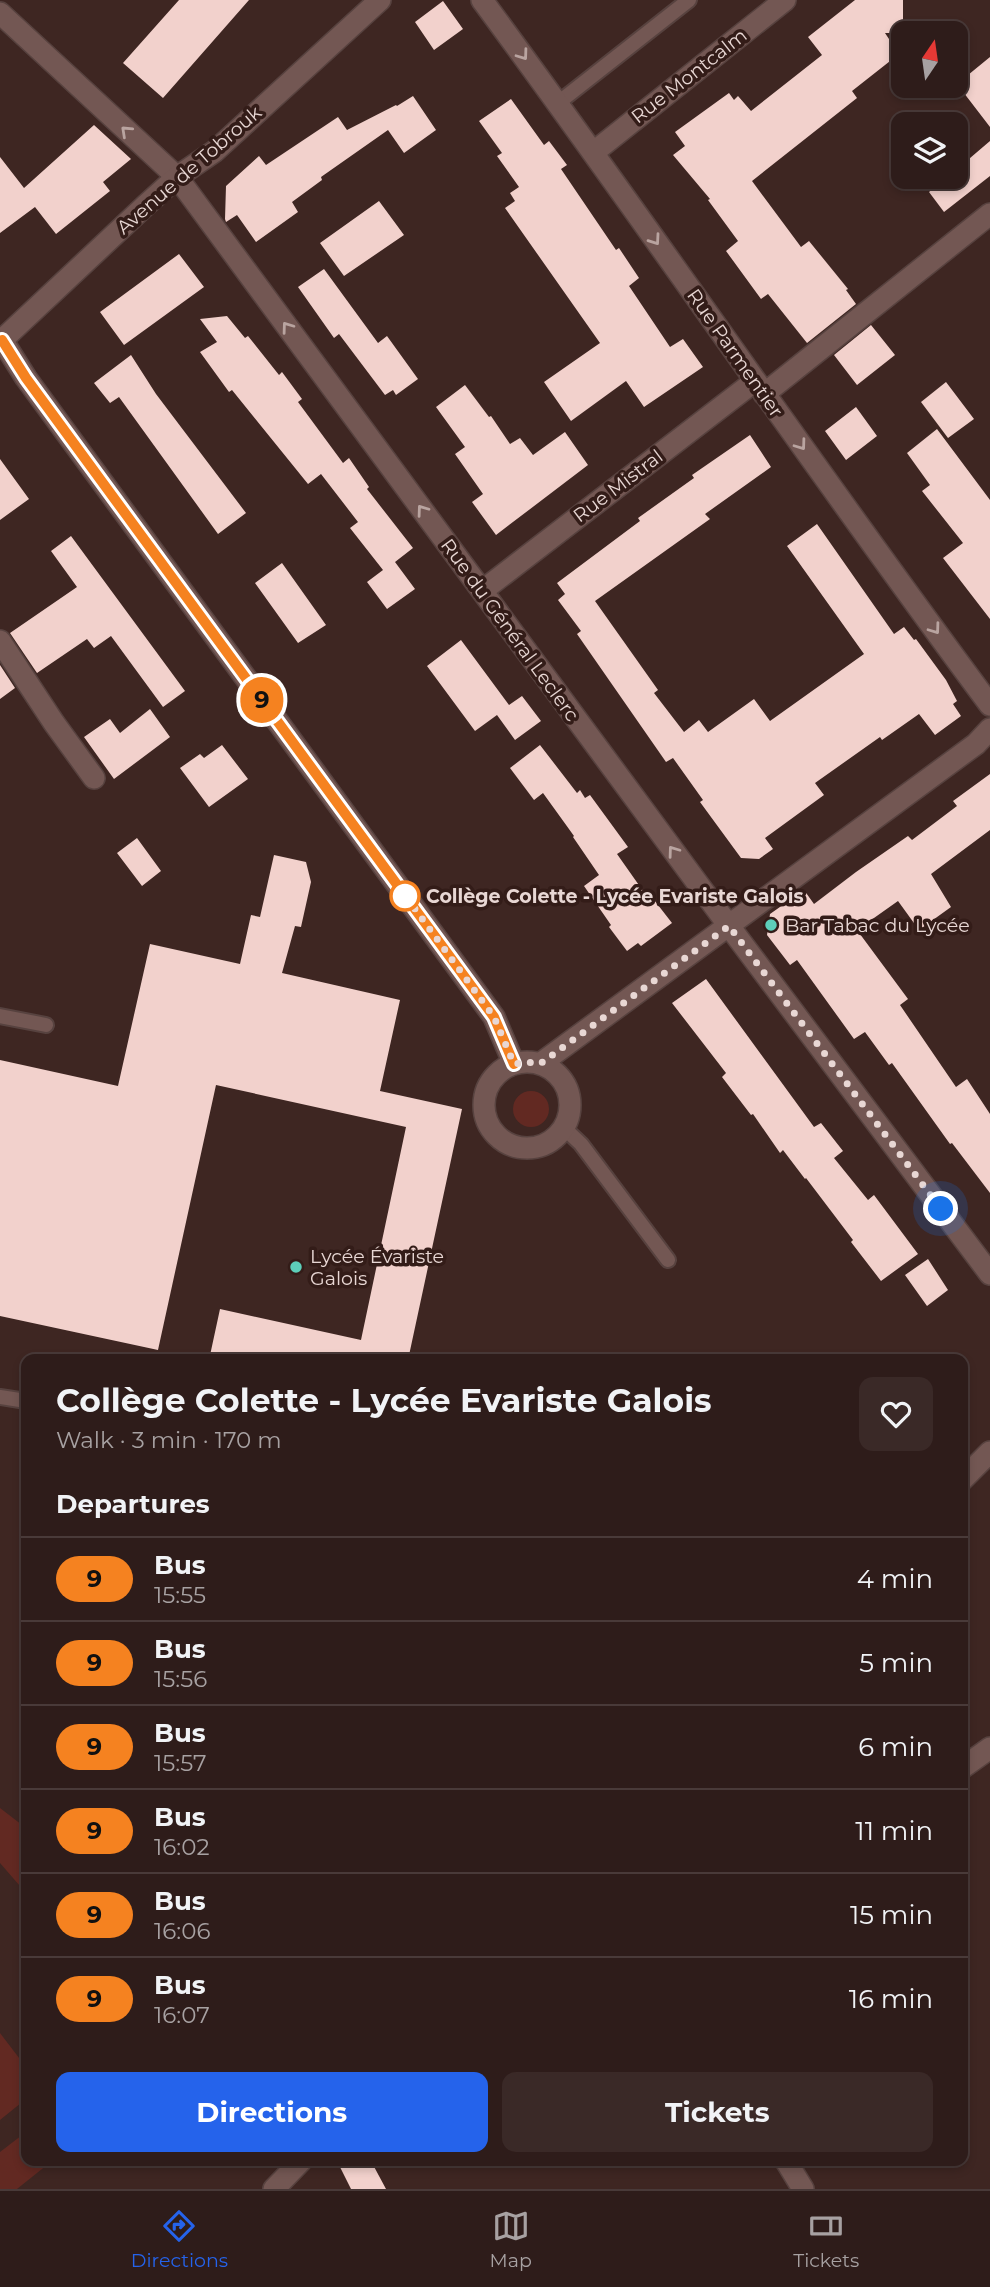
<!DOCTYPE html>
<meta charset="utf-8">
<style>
:root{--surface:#2e1c1a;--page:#3a2927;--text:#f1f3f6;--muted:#a7a1a2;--line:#493a39;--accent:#2563eb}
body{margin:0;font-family:Montserrat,sans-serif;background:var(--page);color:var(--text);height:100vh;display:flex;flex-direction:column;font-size:26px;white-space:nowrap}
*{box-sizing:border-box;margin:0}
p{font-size:23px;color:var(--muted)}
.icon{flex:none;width:38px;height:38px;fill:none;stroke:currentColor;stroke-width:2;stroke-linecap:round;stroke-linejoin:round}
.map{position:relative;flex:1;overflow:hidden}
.side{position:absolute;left:21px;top:1354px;width:947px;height:812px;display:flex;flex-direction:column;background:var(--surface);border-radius:14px;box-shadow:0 4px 10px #0003,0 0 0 2px var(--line)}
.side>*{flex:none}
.badge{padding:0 14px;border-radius:23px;font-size:24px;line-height:46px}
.needle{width:46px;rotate:13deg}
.tools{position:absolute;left:891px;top:21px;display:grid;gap:14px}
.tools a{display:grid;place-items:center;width:77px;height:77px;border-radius:14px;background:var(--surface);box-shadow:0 4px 10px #0003,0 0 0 2px var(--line);font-size:35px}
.you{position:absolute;width:35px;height:35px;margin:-18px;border:5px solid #fff;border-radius:50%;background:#1a73e8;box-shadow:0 0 0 10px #1a73e833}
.map>.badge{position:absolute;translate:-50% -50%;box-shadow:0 0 0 4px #fff}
h2{padding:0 35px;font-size:26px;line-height:63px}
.round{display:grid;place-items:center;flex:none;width:74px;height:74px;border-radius:14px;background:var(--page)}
.headline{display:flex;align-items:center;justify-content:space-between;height:119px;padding:0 35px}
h1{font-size:33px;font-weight:700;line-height:52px}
.primary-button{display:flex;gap:14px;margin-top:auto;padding:14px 35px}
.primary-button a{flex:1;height:80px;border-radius:14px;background:var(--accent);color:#fff;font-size:28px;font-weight:700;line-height:80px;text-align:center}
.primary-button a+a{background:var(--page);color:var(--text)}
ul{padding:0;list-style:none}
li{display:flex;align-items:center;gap:21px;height:84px;padding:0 35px;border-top:2px solid var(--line)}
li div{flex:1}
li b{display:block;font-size:26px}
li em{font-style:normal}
li .badge{min-width:77px;font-weight:700;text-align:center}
.tab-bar{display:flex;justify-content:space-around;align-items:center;height:98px;border-top:2px solid var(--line);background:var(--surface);font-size:19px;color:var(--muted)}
.tab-bar a{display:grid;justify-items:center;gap:4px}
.tab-bar .selected{color:var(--accent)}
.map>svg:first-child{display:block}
.green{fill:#622922}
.building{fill:#f2d1cc}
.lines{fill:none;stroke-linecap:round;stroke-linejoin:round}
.lane-casing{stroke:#57423f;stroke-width:18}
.street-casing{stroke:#57423f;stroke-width:24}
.secondary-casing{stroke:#57423f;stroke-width:24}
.lane{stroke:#735753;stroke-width:14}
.street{stroke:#735753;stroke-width:21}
.secondary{stroke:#735753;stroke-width:21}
.oneway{stroke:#b9a4a0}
.line-casing{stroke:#fff;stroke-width:16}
.line{stroke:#f58220;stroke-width:10}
.walk{stroke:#e8d7d4;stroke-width:7;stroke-dasharray:0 12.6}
.stop-dot{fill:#fff;stroke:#f58220;stroke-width:3.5}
.poi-dot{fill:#5dceb9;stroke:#331c18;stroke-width:2.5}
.labels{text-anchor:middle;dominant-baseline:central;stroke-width:7;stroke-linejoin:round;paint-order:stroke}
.street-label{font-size:19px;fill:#e8d7d4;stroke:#331c18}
.stop-label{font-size:19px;font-weight:bold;fill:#e8d7d4;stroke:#331c18;text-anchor:start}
.poi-label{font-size:19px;fill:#e8d7d4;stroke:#331c18;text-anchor:start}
</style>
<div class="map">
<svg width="990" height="2189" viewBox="0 0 990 2189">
<rect width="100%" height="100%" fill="#3e2622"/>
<path class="green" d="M513 1109a18 18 0 1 1 36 0a18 18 0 1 1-36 0Z
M0 1808 26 1828V1893L0 1863Z
M0 2033 26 2067V2099L0 2120Z
M26 2132V2161H52L17 2189H0V2152Z"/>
<path class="building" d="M179 0H249L163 98 123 63Z
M855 0H903V33H885L899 54 852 91 857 98 752 181 801 247 809 241 848 289 846 290 856 304 807 343 768 294 761 299 726 251 738 241 708 200 710 199 673 155 685 146 675 132 729 93 734 100 738 96 751 111 822 55 808 37Z
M443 1 463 29 434 50 415 22Z
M990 57V127L957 84Z
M413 96 436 130 404 153 388 130 321 177 322 180 292 202 298 212 256 242 237 215 226 222 225 219 226 186 259 156 266 165 338 117 347 130 396 105 397 106Z
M511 99 544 145 549 141 567 165 561 169 616 250 619 248 639 278 629 286 670 347 683 339 703 367 644 407 626 381 571 421 544 382 600 343 505 208 515 201 510 193 519 187 497 156 502 153 479 121Z
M94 125 131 159 103 182 110 191 56 234 35 207 0 233V157L24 188Z
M990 141V176L944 212 929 192 947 177H956V170Z
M379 201 404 235 344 276 320 243Z
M179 254 204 287 124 345 100 312Z
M324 269 378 343 387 336 418 379 396 395 393 390 385 395 339 334 334 338 298 287Z
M227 316 245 338 248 336 279 375 282 372 302 399 298 402 343 463 349 458 369 487 367 489 413 548 395 562 415 589 387 609 367 582 383 570 350 528 358 522 321 474 308 484 232 390 229 392 200 352 217 342 200 319Z
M871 325 895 355 857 385 834 355Z
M131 355 156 394 246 513 218 534 119 397 110 403 94 383Z
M946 382 974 419 948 438 921 402Z
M465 385 489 417 491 416 510 444 520 438 533 455 565 432 588 465 496 535 472 502 483 494 455 454 465 447 436 407Z
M856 407 877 436 846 460 825 431Z
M937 429 990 500V619L943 558 963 543 922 491 930 485 907 453Z
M750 435 771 467 705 514 710 519 595 601 658 690 654 693 684 732 699 720 708 732 754 699 770 721 864 654 787 546 817 524 894 634 904 627 914 640 916 639 946 680 957 701 953 704 961 716 935 735 919 714 882 740 880 737 815 783 824 795 765 838 773 849 759 859 741 858 700 802 703 800 673 758 666 762 577 634 581 631 558 600 565 594 557 583 640 521 638 518 694 478 692 475Z
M0 459 29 499 0 520Z
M71 536 185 691 163 707 111 636 94 648 87 639 37 673 10 633 77 587 51 551Z
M282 563 326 625 298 643 255 583Z
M461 640 509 705 522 696 541 721 515 740 497 715 475 731 427 666Z
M0 665 15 688 0 699Z
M150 709 170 737 114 779 84 737 110 719 120 733Z
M222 745 248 779 209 807 180 768 200 754 204 758Z
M540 745 577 793 580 790 585 798 590 795 628 847 617 854 648 898 651 896 672 923 641 946 638 943 627 951 609 927 611 925 584 886 599 875 573 837 574 836 543 793 534 800 510 768Z
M990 774V830L931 874 951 907 919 930 898 901 857 930 908 999 900 1005 956 1087 967 1079 990 1114V1193L952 1143 950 1144 892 1063 889 1065 865 1032 854 1039 797 960 790 965 767 935 770 914 804 890 814 904 856 872 908 836 912 840 957 806 953 801Z
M137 838 161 871 142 886 117 853Z
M274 855 306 862 311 882 301 927 295 926 282 973 400 1000 380 1091 462 1109 408 1360H209L220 1309 361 1340 406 1127 216 1085 158 1350 0 1316V1060L118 1086 150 944 240 964 251 915 260 917Z
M706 979 814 1127 821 1123 843 1151 834 1158 868 1200 874 1195 918 1254 881 1281 851 1242 853 1240 806 1178 805 1179 783 1150 780 1153 753 1114 751 1115 722 1077 726 1073 672 1003Z
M928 1259 948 1290 927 1306 905 1275Z
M337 2161H371L386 2189H351Z"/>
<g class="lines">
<defs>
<path id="lane" d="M558 103 689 0
M0 1016 46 1025
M563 1127 581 1144 668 1260
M0 1397 26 1401"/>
<path id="street" d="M482 0C654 233 817 473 990 705
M0 13 177 177 729 926 990 1274
M594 152 785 0
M2 340 26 378 494 1017 514 1064
M764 394 990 214
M482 591 755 381
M0 641 54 723 94 778
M484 1105a43 43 0 1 1 86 0a43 43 0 1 1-86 0Z
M540 1064 976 744 990 729
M962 1768 990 1748
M786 2161 803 2189"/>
<path id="secondary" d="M0 342 146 205 177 177 215 151 380 0
M962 1480 990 1452
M274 2189 301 2161"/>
</defs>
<use href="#lane" class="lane-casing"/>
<use href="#street" class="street-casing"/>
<use href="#secondary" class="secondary-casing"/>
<use href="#lane" class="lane"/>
<use href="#street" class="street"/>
<use href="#secondary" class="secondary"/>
</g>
<defs><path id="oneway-chevron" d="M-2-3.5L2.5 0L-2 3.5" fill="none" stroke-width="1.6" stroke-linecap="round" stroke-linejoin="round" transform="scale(1.75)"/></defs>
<g class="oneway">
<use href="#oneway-chevron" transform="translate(523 55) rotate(54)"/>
<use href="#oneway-chevron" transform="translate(126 131) rotate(-137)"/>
<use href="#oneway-chevron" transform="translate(655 240) rotate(55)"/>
<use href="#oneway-chevron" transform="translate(287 327) rotate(-126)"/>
<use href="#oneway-chevron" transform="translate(801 445) rotate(54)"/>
<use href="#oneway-chevron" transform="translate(422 510) rotate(-126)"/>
<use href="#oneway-chevron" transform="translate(935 629) rotate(54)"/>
<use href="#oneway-chevron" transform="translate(673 851) rotate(-126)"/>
</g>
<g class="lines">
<defs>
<path id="line" d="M2 340 26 378 494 1017 514 1064"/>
</defs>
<use href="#line" class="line-casing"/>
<use href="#line" class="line"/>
<path class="walk" d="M405 896 399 887 494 1017 514 1064 527 1062 540 1064 729 926 941 1209"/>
</g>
<circle class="stop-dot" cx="405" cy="896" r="14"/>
<g class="poi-dot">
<circle cx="771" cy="925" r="7"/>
<circle cx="296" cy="1267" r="7"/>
</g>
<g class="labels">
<g class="street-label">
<text transform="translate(689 76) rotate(-38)">Rue Montcalm</text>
<text transform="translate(189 170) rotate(-41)">Avenue de Tobrouk</text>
<text transform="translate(735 353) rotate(55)">Rue Parmentier</text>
<text transform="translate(618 486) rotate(-37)">Rue Mistral</text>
<text transform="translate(510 630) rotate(54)">Rue du Général Leclerc</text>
</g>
<g class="stop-label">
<text x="426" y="896">Collège Colette - Lycée Evariste Galois</text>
</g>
<g class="poi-label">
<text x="785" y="925">Bar Tabac du Lycée</text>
<text x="310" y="1256">Lycée Évariste<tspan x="310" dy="22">Galois</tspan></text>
</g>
</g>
</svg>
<div class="tools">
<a><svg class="needle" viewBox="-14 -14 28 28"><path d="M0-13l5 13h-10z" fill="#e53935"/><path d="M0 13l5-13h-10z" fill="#a7a1a2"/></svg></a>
<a><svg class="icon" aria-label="layers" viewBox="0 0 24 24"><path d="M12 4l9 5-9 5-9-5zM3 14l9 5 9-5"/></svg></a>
</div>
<div class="you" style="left:941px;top:1209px"></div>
<b class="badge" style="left:262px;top:700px;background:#f58220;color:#111">9</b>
<section class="side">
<div class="headline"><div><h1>Collège Colette - Lycée Evariste Galois</h1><p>Walk · 3 min · 170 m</p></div><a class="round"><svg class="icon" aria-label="heart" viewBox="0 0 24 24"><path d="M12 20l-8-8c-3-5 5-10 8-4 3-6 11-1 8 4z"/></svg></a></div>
<h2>Departures</h2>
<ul>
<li><span class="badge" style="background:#f58220;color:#111">9</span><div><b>Bus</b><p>15:55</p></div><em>4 min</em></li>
<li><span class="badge" style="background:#f58220;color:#111">9</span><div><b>Bus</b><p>15:56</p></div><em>5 min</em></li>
<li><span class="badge" style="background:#f58220;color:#111">9</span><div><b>Bus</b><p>15:57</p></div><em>6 min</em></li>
<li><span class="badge" style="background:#f58220;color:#111">9</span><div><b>Bus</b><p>16:02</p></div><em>11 min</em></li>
<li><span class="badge" style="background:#f58220;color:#111">9</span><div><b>Bus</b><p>16:06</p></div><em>15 min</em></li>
<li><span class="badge" style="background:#f58220;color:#111">9</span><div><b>Bus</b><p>16:07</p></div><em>16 min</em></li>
</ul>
<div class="primary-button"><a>Directions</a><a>Tickets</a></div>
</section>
</div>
<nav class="tab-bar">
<a class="selected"><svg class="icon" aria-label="directions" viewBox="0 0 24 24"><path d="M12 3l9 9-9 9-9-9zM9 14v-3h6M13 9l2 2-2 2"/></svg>Directions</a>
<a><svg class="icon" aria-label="map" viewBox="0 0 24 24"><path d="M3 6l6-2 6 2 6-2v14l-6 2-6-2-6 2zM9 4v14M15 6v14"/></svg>Map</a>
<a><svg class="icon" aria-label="tickets" viewBox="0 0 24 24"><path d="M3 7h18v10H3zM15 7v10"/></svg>Tickets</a>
</nav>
